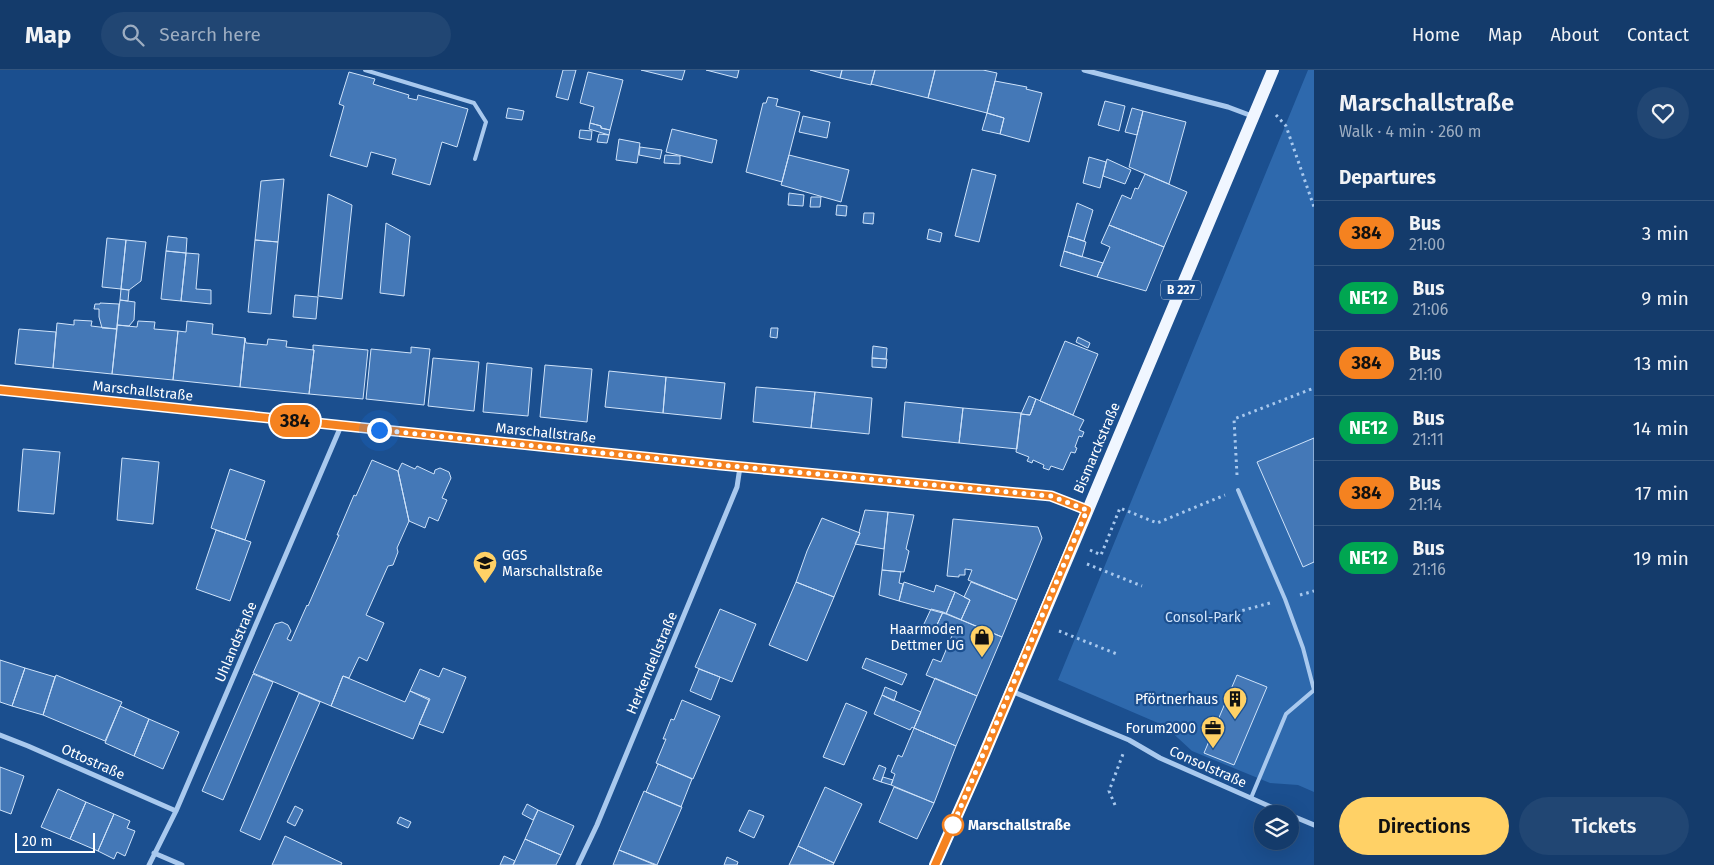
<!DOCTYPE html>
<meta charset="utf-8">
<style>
:root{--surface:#143b6b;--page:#214673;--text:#f1f3f6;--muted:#9dadc1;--line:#33557e;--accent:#ffd166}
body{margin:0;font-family:"Fira Sans",sans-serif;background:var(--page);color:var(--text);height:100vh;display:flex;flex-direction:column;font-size:19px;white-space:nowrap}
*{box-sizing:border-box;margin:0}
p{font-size:16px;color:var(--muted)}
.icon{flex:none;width:28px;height:28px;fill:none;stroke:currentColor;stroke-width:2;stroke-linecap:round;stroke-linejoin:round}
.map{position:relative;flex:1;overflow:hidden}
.details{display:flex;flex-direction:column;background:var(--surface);width:400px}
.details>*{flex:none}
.badge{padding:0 10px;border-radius:16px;font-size:18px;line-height:32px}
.controls{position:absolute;left:1254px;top:735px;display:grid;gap:10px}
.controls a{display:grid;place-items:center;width:45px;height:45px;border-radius:50%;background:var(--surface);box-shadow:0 5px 20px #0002,0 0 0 1px var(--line);font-size:25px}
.scale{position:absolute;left:15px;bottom:12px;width:80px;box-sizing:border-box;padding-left:5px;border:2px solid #fff;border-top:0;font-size:14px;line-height:18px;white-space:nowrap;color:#fff;-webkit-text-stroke:4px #1b4f8f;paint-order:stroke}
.you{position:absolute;width:25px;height:25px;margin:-12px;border:4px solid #fff;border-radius:50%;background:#1a73e8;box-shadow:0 0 0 8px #1a73e833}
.map>.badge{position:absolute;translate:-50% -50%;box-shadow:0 0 0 2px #fff}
h2{padding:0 25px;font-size:19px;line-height:45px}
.round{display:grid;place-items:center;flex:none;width:52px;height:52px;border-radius:26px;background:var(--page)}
.summary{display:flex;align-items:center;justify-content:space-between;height:85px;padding:0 25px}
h1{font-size:24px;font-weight:600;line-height:38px}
.action{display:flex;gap:10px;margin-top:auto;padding:10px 25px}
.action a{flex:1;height:58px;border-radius:30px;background:var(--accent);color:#111;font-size:20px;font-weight:600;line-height:58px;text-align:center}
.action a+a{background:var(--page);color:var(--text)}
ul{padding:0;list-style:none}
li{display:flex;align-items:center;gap:15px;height:65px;padding:0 25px;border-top:1px solid var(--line)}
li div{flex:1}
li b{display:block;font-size:19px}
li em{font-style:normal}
li .badge{min-width:55px;font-weight:700;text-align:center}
header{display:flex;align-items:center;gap:30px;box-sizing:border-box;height:70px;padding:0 25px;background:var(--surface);border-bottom:1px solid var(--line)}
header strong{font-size:24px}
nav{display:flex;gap:28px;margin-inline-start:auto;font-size:18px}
.search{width:350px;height:45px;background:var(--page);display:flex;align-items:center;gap:12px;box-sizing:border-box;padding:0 18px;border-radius:28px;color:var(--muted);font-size:19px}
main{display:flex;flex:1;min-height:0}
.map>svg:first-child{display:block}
.green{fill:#2e69ad}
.building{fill:#4478b7;stroke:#cfe3fa}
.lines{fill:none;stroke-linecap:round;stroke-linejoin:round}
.path{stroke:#a9c9ee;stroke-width:3;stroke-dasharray:2.5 4;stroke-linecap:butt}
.service{stroke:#a9c9ee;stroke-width:4}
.minor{stroke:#a9c9ee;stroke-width:5}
.tertiary{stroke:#a9c9ee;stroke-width:9}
.primary{stroke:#f0f6ff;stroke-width:12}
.line-casing{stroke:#fff;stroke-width:11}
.line{stroke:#f58220;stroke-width:8}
.walk{stroke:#fff;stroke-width:5;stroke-dasharray:0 9}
.stop-dot{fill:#fff;stroke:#f58220;stroke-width:2.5}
.labels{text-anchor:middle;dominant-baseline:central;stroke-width:4.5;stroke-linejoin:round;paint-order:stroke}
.shield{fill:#1b4f8f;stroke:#bbcadd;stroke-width:1}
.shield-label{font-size:12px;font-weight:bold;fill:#fff}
.street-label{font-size:14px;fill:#fff;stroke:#1b4f8f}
.poi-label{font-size:14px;fill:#fff;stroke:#1b4f8f;text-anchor:end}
.park-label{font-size:14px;fill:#cfe3fa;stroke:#1b4f8f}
.stop-label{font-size:14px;font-weight:bold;fill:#fff;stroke:#1b4f8f;text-anchor:start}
</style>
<header>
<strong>Map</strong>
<div class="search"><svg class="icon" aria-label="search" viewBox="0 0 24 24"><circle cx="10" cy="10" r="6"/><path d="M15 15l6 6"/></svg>Search here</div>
<nav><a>Home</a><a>Map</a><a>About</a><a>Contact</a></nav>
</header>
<main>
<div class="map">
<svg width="1314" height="795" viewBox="0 0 1314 795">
<rect width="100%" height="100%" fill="#1b4f8f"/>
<path class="green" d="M1308 0H1314V722L1298 715 1270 713 1192 681 1165 656 1058 610Z"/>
<path class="building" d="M563 0H576L568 30 556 27Z
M641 0H685L682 10Z
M706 0H739L737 8Z
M810 0H842L840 8Z
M842 0H875L871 15 840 8Z
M875 0H935L928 28 871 14Z
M935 0H983L997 3 987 43 928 28Z
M349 2 375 9 373 14 409 25 408 28 417 30 418 25 468 39 457 77 442 72 430 115 392 104 396 89 371 82 367 97 330 86 344 36 339 34Z
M588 2 623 10 610 60 601 58V56L590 53 594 37 580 33Z
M995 11 1027 17 1026 19 1042 23 1029 72 1000 64 1004 48 987 43Z
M768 27 778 29 776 36 800 42 782 112 746 102 763 33H766Z
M1105 31 1125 36 1119 61 1098 55Z
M508 38 524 41 522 50 506 48Z
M1132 38 1143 41 1137 65 1125 62Z
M1143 41 1186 52 1169 114 1129 97Z
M987 43 1004 48 1000 64 982 60Z
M803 46 830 52 827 68 799 62Z
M590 53 601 56V58L610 60 609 65 589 59Z
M672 59 717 70 712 93 666 82Z
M580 60 592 61 591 70 579 68Z
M599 64 609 65 607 73 597 72Z
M619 69 640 73 637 93 616 90Z
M640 77 662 80 660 89 639 85Z
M665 85 680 86V94L664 93Z
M789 85 849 100 841 132 781 115Z
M1089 87 1106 92 1100 118 1083 113Z
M1107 89 1131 100 1125 114 1103 106Z
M972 99 996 105 979 172 955 166Z
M1145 104 1187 122 1164 177 1109 155 1122 125 1131 129 1135 118 1138 119Z
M284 109 278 172 255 170 261 111Z
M789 123 804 125 803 136 788 135Z
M328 124 352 135 342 229 318 226Z
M811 127H821L820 137H810Z
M1077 133 1093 140 1084 171 1068 166Z
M837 135 847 136 846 146 836 145Z
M864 143H874L873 154 863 153Z
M386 153 410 166 404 226 380 223Z
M1109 155 1164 177 1146 221 1097 207 1110 177 1101 173Z
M929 159 942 163 940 172 927 169Z
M168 166 187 168 186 183 166 181Z
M1068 166 1086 172 1082 187 1064 181Z
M107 168 126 170 121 219 102 217Z
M126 170 146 172 141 211 129 220 121 219Z
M255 170 278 172 271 244 248 242Z
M166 181 186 183 181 231 161 229Z
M1064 181 1103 193 1097 207 1060 196Z
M186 183 199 184 196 219 211 220V234L181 231Z
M121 219 129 220 128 231 120 230Z
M295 225 318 227 316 249 293 247Z
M120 230 135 232 134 250 129 256 117 255Z
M100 233 119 234 117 259 102 258 99 247V239H94L95 234H100Z
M74 250 92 251 91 256 117 259 112 304 53 298 57 253 74 255Z
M138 251 155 252 154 259 178 261 173 310 112 304 117 255 137 257Z
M187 251 213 254 212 264 245 268 240 317 173 310 178 261 186 262Z
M771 258H778L777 268 770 267Z
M19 259 56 262 53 298 15 294Z
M1078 267 1090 273 1088 278 1076 272Z
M245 268 246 273 267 275 268 269 287 271 286 277 314 280 309 324 240 317Z
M1065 271 1098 284 1073 345 1040 331Z
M313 275 368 280 363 329 309 324 314 280H313Z
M873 276 887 278 886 289 872 288Z
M411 277 430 279 424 335 366 329 371 279 411 283Z
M433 288 479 292 474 341 428 336Z
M872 288 887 289 886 298 872 297Z
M487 293 532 298 528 346 483 342Z
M545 295 592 299 587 352 540 347Z
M609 301 666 307 663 343 605 337Z
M666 307 725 313 721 349 663 343Z
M756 317 815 322 811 358 753 352Z
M815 322 872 328 869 364 811 358Z
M1029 326 1036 329 1030 345 1021 344Z
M1036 329 1084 350 1079 360 1084 362 1082 367 1079 366 1075 377 1077 378 1075 383 1071 382 1063 400 1051 396 1049 400 1043 398 1044 395 1033 390 1032 393 1027 391 1029 387 1016 382 1021 344 1030 345Z
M905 332 963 338 959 373 902 367Z
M963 338 1021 343 1017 379 959 373Z
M1314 368V492L1303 497 1257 392Z
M23 379 60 382 54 444 18 441Z
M122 388 159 392 153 454 117 450Z
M372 390 398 401 409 451 397 478 398 482 393 495 388 496 366 545 384 553 367 591 359 587 349 608 343 606 331 636 253 603 275 554 282 552 288 555 291 561 287 569 291 571 307 535 308 536 339 465H337L354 425 356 426Z
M402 393 415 399 417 396 434 404 435 400 440 398 449 402 451 408 442 428 447 430 438 451 429 447 425 458 409 451 398 401Z
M230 399 265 411 245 470 211 458Z
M865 440 888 442 884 479 855 474 860 463 859 462Z
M888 442 914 445 906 479 909 481 904 502 882 500Z
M822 448 860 463 834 527 796 512 807 481Z
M953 449 1038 457 1042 468 1017 530 968 510 972 500 965 499V505H959V507L947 506Z
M216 460 251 472 230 531 196 519Z
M882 500 901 502 899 513 903 514 899 531 879 525Z
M796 512 834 527 807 591 769 575Z
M904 512 934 522 936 515 955 522 946 544 899 531Z
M971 512 1017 530 1002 567 961 550 970 530 964 527Z
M955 522 970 530 961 550 946 544Z
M720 539 756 554 732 612 695 597Z
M931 539 943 542 935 559 924 554Z
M943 542 1002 567 977 626 926 605 933 589 941 592 954 561 946 563 935 559Z
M866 588 907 604 902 615 862 598Z
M0 590 25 598 12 636 0 632Z
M25 598 55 607 43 645 12 636Z
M443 598 466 607 443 663 419 654 430 629 410 621 420 599 439 607Z
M699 599 720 607 711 630 690 621Z
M253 604 273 612 223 730 202 721Z
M56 605 122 632 105 671 43 645Z
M1237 605 1267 617 1234 695 1204 683Z
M343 606 405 632 410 621 429 630 413 669 331 636Z
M935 608 977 626 956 676 914 658Z
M885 617 897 622 894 631 882 625Z
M299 623 320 632 260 770 240 761Z
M882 625 921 642 914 658 912 657 910 660 874 644Z
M682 630 720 646 693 709 656 693 666 669H663L671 649 674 650Z
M846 633 867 642 844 695 823 687Z
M120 636 149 649 134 686 105 673Z
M149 649 179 662 163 699 134 686Z
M914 658 956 676 934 733 891 715 895 704 891 702 898 685 902 687Z
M658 694 692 709 681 737 646 722Z
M879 695 886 698 881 712 873 709Z
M0 697 24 706 11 744 0 740Z
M883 707 893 710 891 715 881 712Z
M825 717 862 734 834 793 798 776Z
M894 717 934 733 917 769 879 752Z
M58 719 86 732 70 769 41 757Z
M644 721 682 737 657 795 619 780Z
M86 732 114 744 98 781 70 769Z
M527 734 538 740 533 750 522 744Z
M295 736 303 740 295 756 287 752Z
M538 740 574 756 561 785 525 769Z
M749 740 764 746 754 768 739 761Z
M114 744 130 751 127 758 135 761 125 786 117 782 114 789 98 781Z
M400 747 411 752 408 758 397 753Z
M285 766 342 793 341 795H272Z
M525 769 561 785 556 795H513Z
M798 776 834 793 833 795H789Z
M619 780 655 795H613Z
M504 786 515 791 513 795H500Z
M727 787 738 792 737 795H724Z"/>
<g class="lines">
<path class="path" d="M1276 45 1286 56 1314 137
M1237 405 1234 349 1314 318
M1090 480 1101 485 1120 438 1157 453 1225 425
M1087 494 1142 516
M1300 525 1314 521
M1211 549 1270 533
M1059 561 1117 584
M1115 735 1109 721 1123 684"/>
<path class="service" d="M365 0 474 33 486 52 475 89
M1238 420 1285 529 1303 578 1314 620 1286 644 1251 728"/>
<path class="minor" d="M1084 0 1228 37 1252 46
M1011 621 1129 670 1160 688 1287 744
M0 665 28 676 176 741
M1290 745 1314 755
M154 783 182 795
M149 795 176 741 341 356
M578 795 597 755 737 417 740 397"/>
<path class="tertiary" d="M0 320 740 397 1051 426 1087 440"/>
<path class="primary" d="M935 795 983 687 1074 473 1273 0"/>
</g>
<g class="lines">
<defs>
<path id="line" d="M0 320 721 395 1051 426 1087 440 983 687 935 795"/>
</defs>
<use href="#line" class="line-casing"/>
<use href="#line" class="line"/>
<path class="walk" d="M379 360 721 395 1051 426 1087 440 953 755"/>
</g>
<defs>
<symbol id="school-pin" viewBox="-11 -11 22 30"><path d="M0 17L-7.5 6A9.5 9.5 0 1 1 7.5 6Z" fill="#ffd166" stroke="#1b4f8f"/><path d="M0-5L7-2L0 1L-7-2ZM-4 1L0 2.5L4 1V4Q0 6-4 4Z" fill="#111"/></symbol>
<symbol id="shop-pin" viewBox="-11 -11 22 30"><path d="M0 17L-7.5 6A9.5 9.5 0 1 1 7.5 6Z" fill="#ffd166" stroke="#1b4f8f"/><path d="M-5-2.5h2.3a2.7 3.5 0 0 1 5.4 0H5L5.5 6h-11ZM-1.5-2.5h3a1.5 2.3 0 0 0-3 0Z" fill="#111"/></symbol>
<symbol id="building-pin" viewBox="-11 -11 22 30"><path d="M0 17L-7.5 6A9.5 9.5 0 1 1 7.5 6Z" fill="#ffd166" stroke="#1b4f8f"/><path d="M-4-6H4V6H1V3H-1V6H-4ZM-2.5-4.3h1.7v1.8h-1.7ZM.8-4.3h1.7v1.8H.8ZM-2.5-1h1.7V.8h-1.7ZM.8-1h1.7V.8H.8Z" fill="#111"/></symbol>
<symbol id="office-pin" viewBox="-11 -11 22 30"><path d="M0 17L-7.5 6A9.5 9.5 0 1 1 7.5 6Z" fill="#ffd166" stroke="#1b4f8f"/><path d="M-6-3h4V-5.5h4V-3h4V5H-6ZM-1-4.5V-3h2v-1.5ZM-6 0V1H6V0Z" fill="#111"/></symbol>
</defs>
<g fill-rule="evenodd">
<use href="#school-pin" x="471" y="479" width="28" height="38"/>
<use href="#shop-pin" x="968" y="553" width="28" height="38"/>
<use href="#building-pin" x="1221" y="615" width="28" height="38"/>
<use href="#office-pin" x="1199" y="644" width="28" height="38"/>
</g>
<circle class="stop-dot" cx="953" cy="755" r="10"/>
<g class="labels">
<rect class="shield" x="1161" y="210.5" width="40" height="19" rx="4"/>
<g class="shield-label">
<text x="1181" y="220">B 227</text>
</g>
<g class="street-label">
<text transform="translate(143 321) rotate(6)">Marschallstraße</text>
<text transform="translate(546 363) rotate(6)">Marschallstraße</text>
<text transform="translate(1097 378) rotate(-67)">Bismarckstraße</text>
<text transform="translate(236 572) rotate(-67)">Uhlandstraße</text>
<text transform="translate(652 593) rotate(-67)">Herkendellstraße</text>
<text transform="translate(93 692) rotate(24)">Ottostraße</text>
<text transform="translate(1208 697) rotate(24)">Consolstraße</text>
</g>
<g class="poi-label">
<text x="502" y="485" text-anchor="start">GGS<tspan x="502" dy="16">Marschallstraße</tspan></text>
<text x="964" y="559">Haarmoden<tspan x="964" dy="16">Dettmer UG</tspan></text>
<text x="1218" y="629">Pförtnerhaus</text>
<text x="1196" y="658">Forum2000</text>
</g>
<g class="park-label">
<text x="1203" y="547">Consol-Park</text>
</g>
<g class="stop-label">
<text x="968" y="755">Marschallstraße</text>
</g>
</g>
</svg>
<div class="controls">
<a><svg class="icon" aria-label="layers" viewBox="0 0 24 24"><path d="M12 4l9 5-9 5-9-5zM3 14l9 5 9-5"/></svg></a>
</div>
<div class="scale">20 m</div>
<div class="you" style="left:379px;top:360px"></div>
<b class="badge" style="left:295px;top:351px;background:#f58220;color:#111">384</b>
</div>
<section class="details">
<div class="summary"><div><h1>Marschallstraße</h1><p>Walk · 4 min · 260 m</p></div><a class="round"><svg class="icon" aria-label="heart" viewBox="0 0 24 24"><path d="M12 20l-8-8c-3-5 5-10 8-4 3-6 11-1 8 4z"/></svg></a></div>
<h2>Departures</h2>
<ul>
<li><span class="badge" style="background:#f58220;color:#111">384</span><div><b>Bus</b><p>21:00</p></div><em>3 min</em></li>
<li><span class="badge" style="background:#00a651;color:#fff">NE12</span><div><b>Bus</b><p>21:06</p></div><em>9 min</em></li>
<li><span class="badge" style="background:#f58220;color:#111">384</span><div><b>Bus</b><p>21:10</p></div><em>13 min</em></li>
<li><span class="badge" style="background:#00a651;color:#fff">NE12</span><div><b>Bus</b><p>21:11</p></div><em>14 min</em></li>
<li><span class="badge" style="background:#f58220;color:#111">384</span><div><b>Bus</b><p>21:14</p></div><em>17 min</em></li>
<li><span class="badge" style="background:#00a651;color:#fff">NE12</span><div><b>Bus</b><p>21:16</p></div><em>19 min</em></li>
</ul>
<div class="action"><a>Directions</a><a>Tickets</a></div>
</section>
</main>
